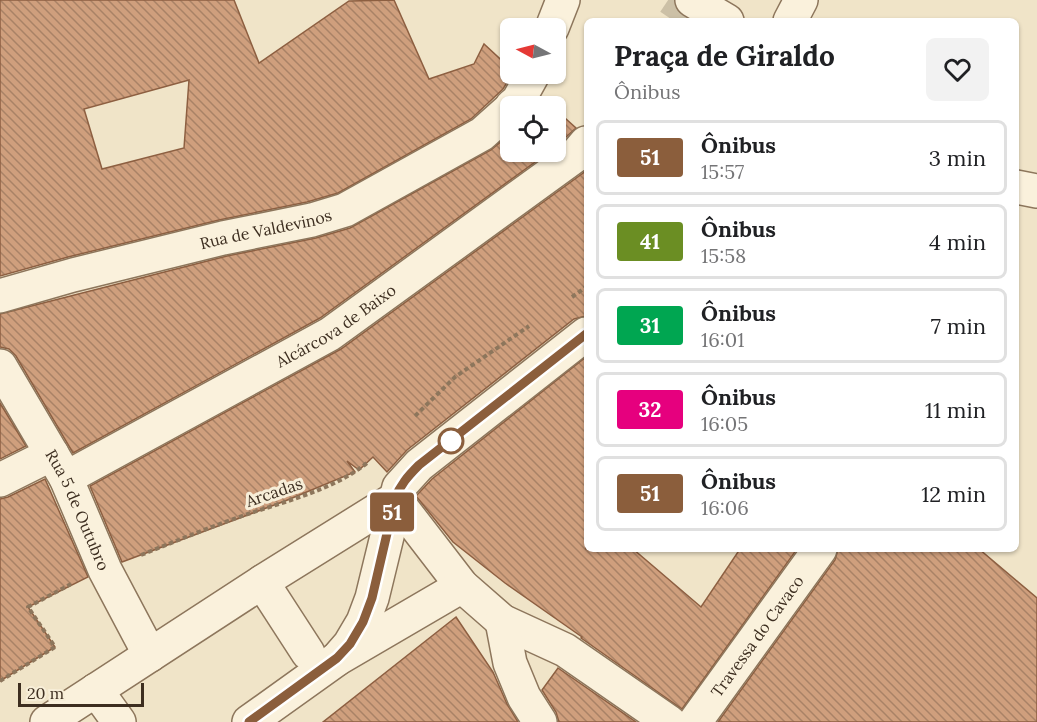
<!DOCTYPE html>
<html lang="pt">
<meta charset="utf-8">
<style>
:root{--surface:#fff;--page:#f2f2f2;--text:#202124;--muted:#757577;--line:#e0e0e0}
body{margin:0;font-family:Lora,serif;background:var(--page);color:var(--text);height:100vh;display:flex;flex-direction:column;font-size:22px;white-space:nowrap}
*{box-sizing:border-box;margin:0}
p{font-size:20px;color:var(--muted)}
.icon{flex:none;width:33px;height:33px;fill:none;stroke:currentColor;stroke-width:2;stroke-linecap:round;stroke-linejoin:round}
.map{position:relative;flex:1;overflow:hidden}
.side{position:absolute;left:584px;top:18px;width:435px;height:534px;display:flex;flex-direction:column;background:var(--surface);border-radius:9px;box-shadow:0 2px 4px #0004}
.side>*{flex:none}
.badge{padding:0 12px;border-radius:4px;font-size:21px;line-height:39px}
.needle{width:39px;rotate:277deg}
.buttons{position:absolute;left:500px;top:18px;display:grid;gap:12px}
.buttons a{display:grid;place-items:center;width:66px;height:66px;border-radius:9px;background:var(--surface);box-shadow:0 2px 4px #0004;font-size:30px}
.scale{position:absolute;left:18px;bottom:15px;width:126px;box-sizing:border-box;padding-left:6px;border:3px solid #3d2e20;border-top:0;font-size:16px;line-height:21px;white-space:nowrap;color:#3d2e20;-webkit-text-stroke:4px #f7eed8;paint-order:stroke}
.map>.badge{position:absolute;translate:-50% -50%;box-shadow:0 0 0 3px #fff}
.round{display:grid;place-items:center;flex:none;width:63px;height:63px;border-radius:9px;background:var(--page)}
.headline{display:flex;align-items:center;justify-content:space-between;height:102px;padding:0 30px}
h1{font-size:28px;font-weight:700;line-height:45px}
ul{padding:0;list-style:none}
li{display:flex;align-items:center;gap:18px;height:75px;margin:0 12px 9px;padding:0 18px;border:3px solid var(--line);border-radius:9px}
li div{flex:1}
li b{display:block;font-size:22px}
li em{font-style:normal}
li .badge{min-width:66px;font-weight:700;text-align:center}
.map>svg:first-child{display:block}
.building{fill:url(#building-back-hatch);stroke:#8d5f41;stroke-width:1.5;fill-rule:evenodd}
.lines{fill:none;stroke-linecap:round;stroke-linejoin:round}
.pedestrian-tunnel{stroke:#ccc0a6;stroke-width:33;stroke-dasharray:33 16;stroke-linecap:butt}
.pedestrian-casing{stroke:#8d765c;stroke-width:36}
.minor-casing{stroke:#8d765c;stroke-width:36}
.path{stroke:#8d765c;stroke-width:4;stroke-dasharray:4.5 3;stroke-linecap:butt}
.pedestrian{stroke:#faf1dc;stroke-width:33}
.minor{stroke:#faf1dc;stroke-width:33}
.line-casing{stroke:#fff;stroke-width:14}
.line{stroke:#8b5e3c;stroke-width:9}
.stop-dot{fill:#fff;stroke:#8b5e3c;stroke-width:3}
.labels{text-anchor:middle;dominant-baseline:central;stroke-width:6;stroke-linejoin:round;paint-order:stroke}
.street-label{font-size:16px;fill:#3d2e20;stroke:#f7eed8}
</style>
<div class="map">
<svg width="1037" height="722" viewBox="0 0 1037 722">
<defs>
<pattern id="building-back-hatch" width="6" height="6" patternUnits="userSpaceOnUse" patternTransform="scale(1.5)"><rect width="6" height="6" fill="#cf9f7d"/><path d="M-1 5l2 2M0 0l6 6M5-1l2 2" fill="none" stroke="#a98266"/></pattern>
</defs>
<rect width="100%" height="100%" fill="#f0e4c8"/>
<path class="building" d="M0 0H234L259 63 349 1 394 0 429 79 474 64 484 44 510 68V74H512L503 89 471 119 338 193 307 202 219 220 68 257 0 276ZM189 80 184 148 102 169 84 109Z
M542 97 552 106H536Z
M555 109 576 128 555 147Z
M510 134V152H549L320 318 73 453 16 356 9 349 0 347V314L227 256 316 238 350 228 491 150Z
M586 171V316L574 319 407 450 387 472 373 457 359 470 347 461 355 472 285 501 122 562 90 486 341 349Z
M586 357V549H633L701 607 740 549H797L682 709 581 638 582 637 505 583 453 542 416 496 432 479Z
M0 403 26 446 0 459Z
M45 479 88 577 28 607 55 647 0 681V499L8 497Z
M838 549H979L1037 598V722H718L835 560Z
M456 617 493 672 507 704 518 722H323Z
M558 668 636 722H559L556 712 542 690Z"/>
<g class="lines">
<path class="pedestrian-tunnel" d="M674 21 688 0"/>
<defs>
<g id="pedestrian">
<path d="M692 0 727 21"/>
<path d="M790 21 801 0"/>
<path id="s1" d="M0 366 66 478 105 570 150 655"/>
<path id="s2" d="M66 478 330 334 575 156 586 143"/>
<path d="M0 480 52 454"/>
<path d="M262 582 308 653"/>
<path d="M96 690 119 722"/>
<path d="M47 722 262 582 395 499"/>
</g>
<g id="minor">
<path d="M552 28 563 0"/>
<path d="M512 106 518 101 533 74"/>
<path d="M1016 187 1037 191"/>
<path id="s3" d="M0 296 73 275 223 238 312 220 345 210 482 134 510 109"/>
<path d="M395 499 462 586 502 621 565 650 669 722"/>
<path d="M502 621 510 663 524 697 540 722"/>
<path d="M337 659 350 644 363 622 372 598 399 487 419 465 586 334"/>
<path d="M249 722 337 659 462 586"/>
<path id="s4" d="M695 722 820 549"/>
</g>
</defs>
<use href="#pedestrian" class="pedestrian-casing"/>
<use href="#minor" class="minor-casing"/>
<path class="path" d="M572 297 586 287
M415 416 455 377 529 326
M141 555C176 541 210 527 245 515 286 501 333 490 367 463
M0 681 55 647 28 607 71 584"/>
<use href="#pedestrian" class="pedestrian"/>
<use href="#minor" class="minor"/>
</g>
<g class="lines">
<defs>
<path id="line" d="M249 722 337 658 350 644 363 622 372 598 395 499C400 485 408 476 419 465L586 334"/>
</defs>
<use href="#line" class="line-casing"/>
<use href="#line" class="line"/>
</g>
<circle class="stop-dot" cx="451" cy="441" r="12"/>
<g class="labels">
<g class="street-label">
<text stroke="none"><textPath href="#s3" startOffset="274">Rua de Valdevinos</textPath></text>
<text stroke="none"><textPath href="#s2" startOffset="310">Alcárcova de Baixo</textPath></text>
<text transform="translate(274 492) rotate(-19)">Arcadas</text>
<text stroke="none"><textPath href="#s1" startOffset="164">Rua 5 de Outubro</textPath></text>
<text stroke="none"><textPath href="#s4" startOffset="106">Travessa do Cavaco</textPath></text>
</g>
</g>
</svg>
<div class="buttons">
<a><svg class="needle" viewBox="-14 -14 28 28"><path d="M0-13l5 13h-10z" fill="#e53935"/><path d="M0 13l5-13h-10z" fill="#757577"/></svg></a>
<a><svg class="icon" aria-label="locate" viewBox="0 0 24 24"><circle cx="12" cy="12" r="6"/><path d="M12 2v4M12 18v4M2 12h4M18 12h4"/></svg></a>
</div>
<div class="scale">20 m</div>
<b class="badge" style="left:392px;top:512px;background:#8b5e3c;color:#fff">51</b>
<section class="side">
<div class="headline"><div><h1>Praça de Giraldo</h1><p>Ônibus</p></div><a class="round"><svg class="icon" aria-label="heart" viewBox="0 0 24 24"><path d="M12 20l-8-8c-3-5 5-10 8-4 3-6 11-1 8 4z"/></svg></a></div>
<ul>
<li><span class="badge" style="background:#8b5e3c;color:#fff">51</span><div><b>Ônibus</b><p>15:57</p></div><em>3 min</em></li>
<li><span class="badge" style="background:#6b8e23;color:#fff">41</span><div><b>Ônibus</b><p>15:58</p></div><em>4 min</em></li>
<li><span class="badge" style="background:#00a651;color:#fff">31</span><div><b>Ônibus</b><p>16:01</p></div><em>7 min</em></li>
<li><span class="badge" style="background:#e6007e;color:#fff">32</span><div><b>Ônibus</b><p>16:05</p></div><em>11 min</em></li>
<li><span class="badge" style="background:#8b5e3c;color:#fff">51</span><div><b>Ônibus</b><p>16:06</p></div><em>12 min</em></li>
</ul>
</section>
</div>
